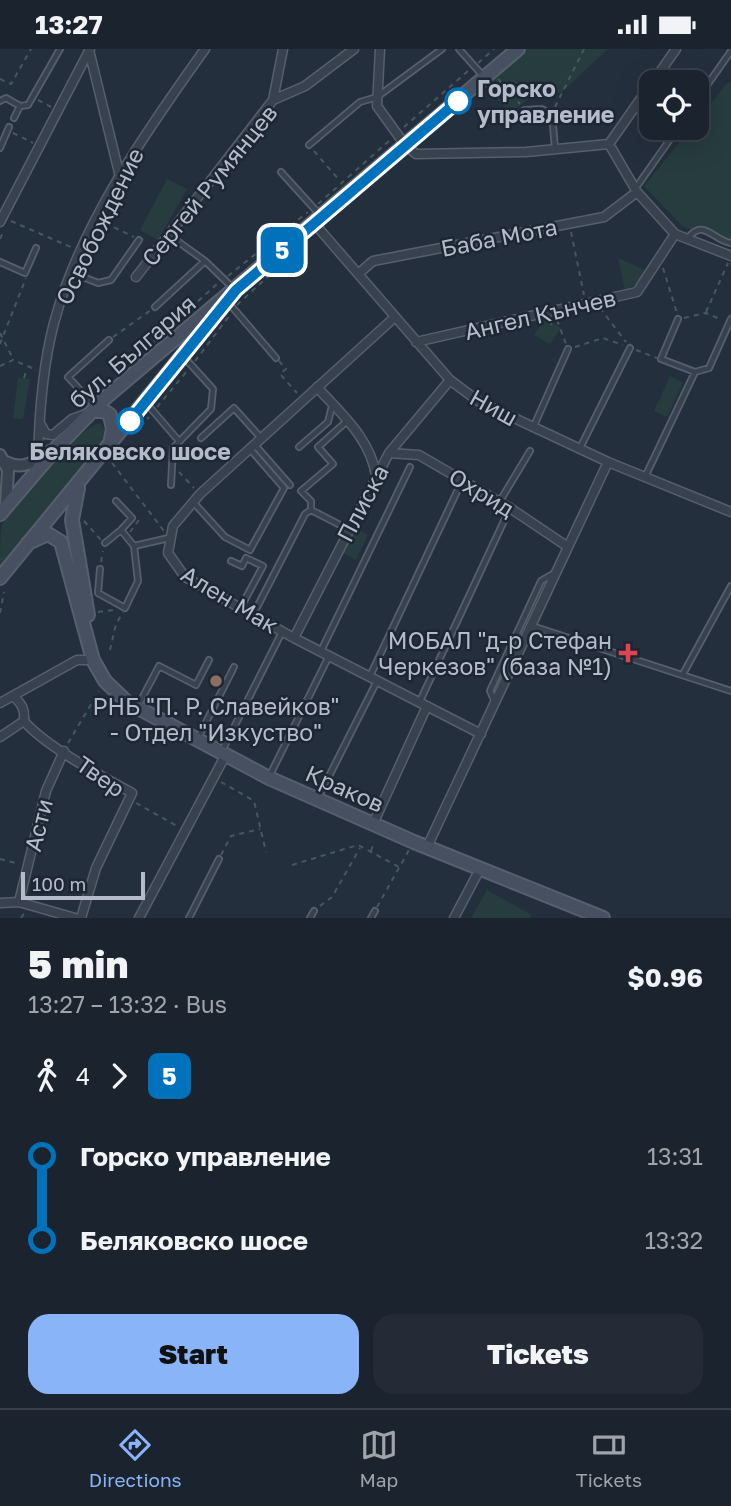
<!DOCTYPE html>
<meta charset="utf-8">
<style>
:root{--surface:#1b232e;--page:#242b36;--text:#f1f3f6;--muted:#a0a4aa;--line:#39404a;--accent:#8ab4f8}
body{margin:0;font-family:"Golos Text",sans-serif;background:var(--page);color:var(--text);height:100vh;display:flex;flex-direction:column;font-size:26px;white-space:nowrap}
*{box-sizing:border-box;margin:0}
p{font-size:23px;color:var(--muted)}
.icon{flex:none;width:38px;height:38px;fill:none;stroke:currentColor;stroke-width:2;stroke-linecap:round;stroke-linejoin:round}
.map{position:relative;height:869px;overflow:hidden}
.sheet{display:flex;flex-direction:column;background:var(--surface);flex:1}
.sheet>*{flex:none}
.badge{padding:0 14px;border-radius:10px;font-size:24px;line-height:46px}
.fabs{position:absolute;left:639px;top:21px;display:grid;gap:14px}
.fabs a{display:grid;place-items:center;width:70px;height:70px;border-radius:14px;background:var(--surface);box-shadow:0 7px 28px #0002,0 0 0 2px var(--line);font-size:35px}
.scale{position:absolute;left:21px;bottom:18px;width:124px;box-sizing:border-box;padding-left:7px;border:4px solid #b4bcc9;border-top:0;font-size:19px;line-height:24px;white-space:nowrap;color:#b4bcc9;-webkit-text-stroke:5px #1d2633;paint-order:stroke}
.map>.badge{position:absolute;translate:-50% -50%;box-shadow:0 0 0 4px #fff}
.legs{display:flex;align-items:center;gap:10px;height:77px;padding:0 28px;font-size:23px}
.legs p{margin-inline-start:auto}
.overview{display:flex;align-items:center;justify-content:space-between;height:119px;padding:0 28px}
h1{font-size:38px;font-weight:800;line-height:52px}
.primary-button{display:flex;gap:14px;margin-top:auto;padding:14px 28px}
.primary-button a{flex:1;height:80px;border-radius:21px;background:var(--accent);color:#111;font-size:28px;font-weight:800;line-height:80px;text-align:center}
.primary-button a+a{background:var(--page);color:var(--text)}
ul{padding:0 28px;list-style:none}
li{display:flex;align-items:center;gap:24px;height:84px;font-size:26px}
li i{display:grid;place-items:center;width:10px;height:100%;margin:0 9px;background:currentColor}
li i::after{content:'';width:18px;height:18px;margin:-9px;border:5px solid;border-radius:50%;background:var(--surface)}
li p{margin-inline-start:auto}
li:first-child i{background:linear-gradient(#0000 50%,currentColor 0)}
li:last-child i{background:linear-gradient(currentColor 50%,#0000 0)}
.status{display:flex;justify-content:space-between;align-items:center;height:49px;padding:0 35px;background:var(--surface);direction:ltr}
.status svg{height:19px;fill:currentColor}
.dock{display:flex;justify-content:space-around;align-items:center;height:98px;border-top:2px solid var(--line);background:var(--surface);font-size:19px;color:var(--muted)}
.dock a{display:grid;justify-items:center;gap:4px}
.dock .active{color:var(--accent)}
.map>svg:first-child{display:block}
.green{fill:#263c3f}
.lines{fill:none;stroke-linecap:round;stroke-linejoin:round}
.service-casing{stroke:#565f6c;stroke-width:8}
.minor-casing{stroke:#565f6c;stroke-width:11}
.tertiary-casing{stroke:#565f6c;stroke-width:14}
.secondary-casing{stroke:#565f6c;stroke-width:16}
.path{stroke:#44595c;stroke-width:2;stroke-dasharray:5 5;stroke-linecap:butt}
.service{stroke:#38414e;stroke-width:4.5}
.minor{stroke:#38414e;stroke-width:8}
.tertiary{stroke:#38414e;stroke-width:10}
.secondary{stroke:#465061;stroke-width:12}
.line-1-casing{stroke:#fff;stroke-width:16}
.line-1{stroke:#0072bc;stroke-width:10}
.stop-1-dot{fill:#fff;stroke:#0072bc;stroke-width:3.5}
.health-dot{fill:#e0444e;stroke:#1d2633;stroke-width:2.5}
.education-dot{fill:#8d6e63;stroke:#1d2633;stroke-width:2.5}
.labels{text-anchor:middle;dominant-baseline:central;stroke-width:5;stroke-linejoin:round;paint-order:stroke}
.stop-label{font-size:23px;font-weight:bold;fill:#b4bcc9;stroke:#1d2633;text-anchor:start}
.street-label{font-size:23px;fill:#b4bcc9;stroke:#1d2633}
.poi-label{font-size:23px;fill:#b4bcc9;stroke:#1d2633;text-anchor:end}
</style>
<div class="status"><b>13:27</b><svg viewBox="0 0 49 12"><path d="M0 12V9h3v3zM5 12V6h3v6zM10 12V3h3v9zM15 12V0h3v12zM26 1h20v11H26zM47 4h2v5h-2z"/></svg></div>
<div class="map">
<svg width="731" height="869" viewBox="0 0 731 869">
<rect width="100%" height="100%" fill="#242f3e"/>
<path class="green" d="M518 0H608L561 44 530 48 510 65 481 32Z
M728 33 731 35V197L682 177 644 137 691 79H696L697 72Z
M167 130 187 140 158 191 140 181Z
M618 209 647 222 639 233 625 241Z
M545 269 561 279 550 295 534 286Z
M670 327 683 334 667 368 654 362Z
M18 329 30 330 23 370 13 369Z
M100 374 107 384 105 396 0 520C0 507 0 487 2 476 13 452 75 381 100 374Z
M356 479 368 486 356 511 343 504Z
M487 841 532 866 530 869H471Z"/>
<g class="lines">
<defs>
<path id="service" d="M459 0 484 28
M0 52 6 49 20 57 28 56 60 0
M696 52 731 2
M525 61 542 60 552 65 555 99
M14 69 20 57
M309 96 360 53 377 48 442 0
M0 99 9 78
M281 123 320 166
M635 140 678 79
M169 186 205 212 232 238
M688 189C703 169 713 191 731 194
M0 213 25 224 36 199
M73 224 98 234 111 231 139 191
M227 252 276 309
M155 258 205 212
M678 270 661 310 695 323
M147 355 178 391
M94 356 68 328 109 291
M347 372 318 398 333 415 301 442 311 452V461L348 480
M533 379 568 300
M201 389 234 359 261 389
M254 395 290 436
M299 398 328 373 332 357
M580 399 630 299
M645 428 695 323 709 319 731 270
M171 436 173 399 211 360 213 340 183 307
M116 452 132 469 121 481
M500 452 530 402
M193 453 225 488 250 501 284 439 250 400
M105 494 121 481 134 497 169 489
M231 512 242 517 246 509 263 517 241 558
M100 520 98 544 125 559 138 532 134 497
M253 566 305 465 311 461
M532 577 731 642
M321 602 410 418
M683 625 731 537
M370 627 462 432
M494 651 490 642 541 532 553 525
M420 652 510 459
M138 657 159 617 196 636 209 611
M198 689 234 618
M223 700 282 583
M269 728 329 607
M318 749 377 632
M189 869 219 810
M310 869 314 862
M371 869 375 862"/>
<path id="minor" d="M380 0 377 57 405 96 416 105 526 103 609 95 651 35
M89 1 120 128
M653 33 676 0
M273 51 283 0
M609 95 637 143 675 185 731 207
M0 173 90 0
M314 174 450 331 478 352 608 413 731 463
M358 225 373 212 604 168 637 143
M136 228 273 51 305 37 354 0
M395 268 200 445 173 477 168 504 185 528 294 589 481 685
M416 293 637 243 675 185
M317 338C341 365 371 390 376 427
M41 376 46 385 53 386 72 370 86 365
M389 404 419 406 510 459 568 498
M38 412C39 366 42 319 54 274 80 176 147 81 205 0
M294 589 389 404 450 331
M13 647C22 655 25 660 24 672 45 697 103 728 132 744L96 819 81 869
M0 654 77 611H93
M0 688 24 672
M373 775 427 657
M427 798 608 413
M19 853 46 742 64 702
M0 854 19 853 75 869
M139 869 225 707
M454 869 480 820"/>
<path id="tertiary" d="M0 406 8 421 6 457
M6 413C23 422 36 412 50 402"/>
<path id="secondary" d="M92 362H104L110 366 113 380 110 395
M78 439 72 471 88 566
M0 465 58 397 104 350 518 0
M28 494 48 485 61 493 93 611 105 632 127 653 269 729 414 793 603 869
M0 529 220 260"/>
</defs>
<use href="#service" class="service-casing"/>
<use href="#minor" class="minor-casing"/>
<use href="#tertiary" class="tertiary-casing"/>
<use href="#secondary" class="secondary-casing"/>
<path class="path" d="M478 14 494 0
M0 30 11 35 31 0
M498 30 520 55
M38 51 51 58
M555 58 584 0
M404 78 468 22
M13 84 33 94
M314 102 340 132
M318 155 390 91
M11 172 73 199
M105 174 134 188
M571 183 584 246
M0 190 4 181
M663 219 677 264
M228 227 308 163
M237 256 289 208
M600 259 626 293
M706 263 728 214
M684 269 706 264 722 271
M557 271 566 295
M551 276 552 270
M0 284 13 310
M113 288 151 261
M0 295 26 229
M575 298 603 289 623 296
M636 301 657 309
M139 306 218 234
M195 312 230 266
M279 312 286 320 280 325 297 344
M0 317 13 311 37 321
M24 329 27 320
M157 358 187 322
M134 381 136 383 149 368
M112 414 164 482
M179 423 194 439
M84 472 101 491
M130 483 142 467
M101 513 103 502
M98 563 113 561
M0 564 4 543
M110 601 116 575 123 563
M68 694 99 642
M221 733 254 752 266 803
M136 754 177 777
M371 802 374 793
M221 806 231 787 260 780
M0 810 19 815
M292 816 358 796 399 818
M320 857 332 848 360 799
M377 858 409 801
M21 869 25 863"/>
<use href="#service" class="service"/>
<use href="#minor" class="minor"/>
<use href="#tertiary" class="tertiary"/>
<use href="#secondary" class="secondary"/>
</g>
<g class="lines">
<defs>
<path id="line-1" d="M130 372 236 241 458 52"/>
</defs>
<use href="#line-1" class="line-1-casing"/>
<use href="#line-1" class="line-1"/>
</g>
<g class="stop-1-dot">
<circle cx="458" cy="52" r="12"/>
<circle cx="130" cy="372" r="12"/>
</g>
<path class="health-dot" d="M624.5 593.5h7v7h7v7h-7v7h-7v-7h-7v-7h7z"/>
<circle class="education-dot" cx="216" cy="632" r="7"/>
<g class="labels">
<g class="stop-label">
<text x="477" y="39">Горско<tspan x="477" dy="26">управление</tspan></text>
<text x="130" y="402" text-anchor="middle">Беляковско шосе</text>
</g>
<g class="street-label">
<text transform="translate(209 136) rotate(-51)">Сергей Румянцев</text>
<text transform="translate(99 177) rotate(-64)">Освобождение</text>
<text transform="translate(499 188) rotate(-11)">Баба Мота</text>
<text transform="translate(540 265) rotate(-13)">Ангел Кънчев</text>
<text transform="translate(132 302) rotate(-41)">бул. България</text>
<text transform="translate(494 358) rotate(29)">Ниш</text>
<text transform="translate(482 443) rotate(31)">Охрид</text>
<text transform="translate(362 454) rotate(-62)">Плиска</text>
<text transform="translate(230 550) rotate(31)">Ален Мак</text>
<text transform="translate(101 727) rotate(35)">Твер</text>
<text transform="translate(345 739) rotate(24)">Краков</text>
<text transform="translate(38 776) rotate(-76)">Асти</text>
</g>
<g class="poi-label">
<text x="612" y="591">МОБАЛ "д-р Стефан<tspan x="612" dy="26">Черкезов" (база №1)</tspan></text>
<text x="216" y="657" text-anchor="middle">РНБ "П. Р. Славейков"<tspan x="216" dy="26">- Отдел "Изкуство"</tspan></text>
</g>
</g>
</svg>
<div class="fabs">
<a><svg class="icon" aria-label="locate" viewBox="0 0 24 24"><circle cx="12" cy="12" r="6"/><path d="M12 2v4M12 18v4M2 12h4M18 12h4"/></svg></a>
</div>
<div class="scale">100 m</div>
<b class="badge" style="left:282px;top:201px;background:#0072bc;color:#fff">5</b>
</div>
<section class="sheet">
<div class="overview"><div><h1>5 min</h1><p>13:27 – 13:32 · Bus</p></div><b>$0.96</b></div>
<div class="legs"><svg class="icon" aria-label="walk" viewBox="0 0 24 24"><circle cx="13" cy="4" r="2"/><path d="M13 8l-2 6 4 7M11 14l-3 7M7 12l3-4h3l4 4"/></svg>4<svg class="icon" aria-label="forward" viewBox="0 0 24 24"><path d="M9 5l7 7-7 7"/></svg><b class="badge" style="background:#0072bc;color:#fff">5</b></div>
<ul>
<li><i style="color:#0072bc"></i><b>Горско управление</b><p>13:31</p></li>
<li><i style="color:#0072bc"></i><b>Беляковско шосе</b><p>13:32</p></li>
</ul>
<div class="primary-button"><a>Start</a><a>Tickets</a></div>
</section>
<nav class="dock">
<a class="active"><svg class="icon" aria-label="directions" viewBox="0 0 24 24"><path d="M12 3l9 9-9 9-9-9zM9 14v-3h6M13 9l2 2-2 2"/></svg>Directions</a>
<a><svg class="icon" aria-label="map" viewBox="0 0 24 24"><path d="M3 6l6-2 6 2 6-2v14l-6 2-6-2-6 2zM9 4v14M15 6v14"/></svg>Map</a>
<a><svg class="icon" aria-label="tickets" viewBox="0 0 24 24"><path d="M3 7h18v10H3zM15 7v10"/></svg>Tickets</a>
</nav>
